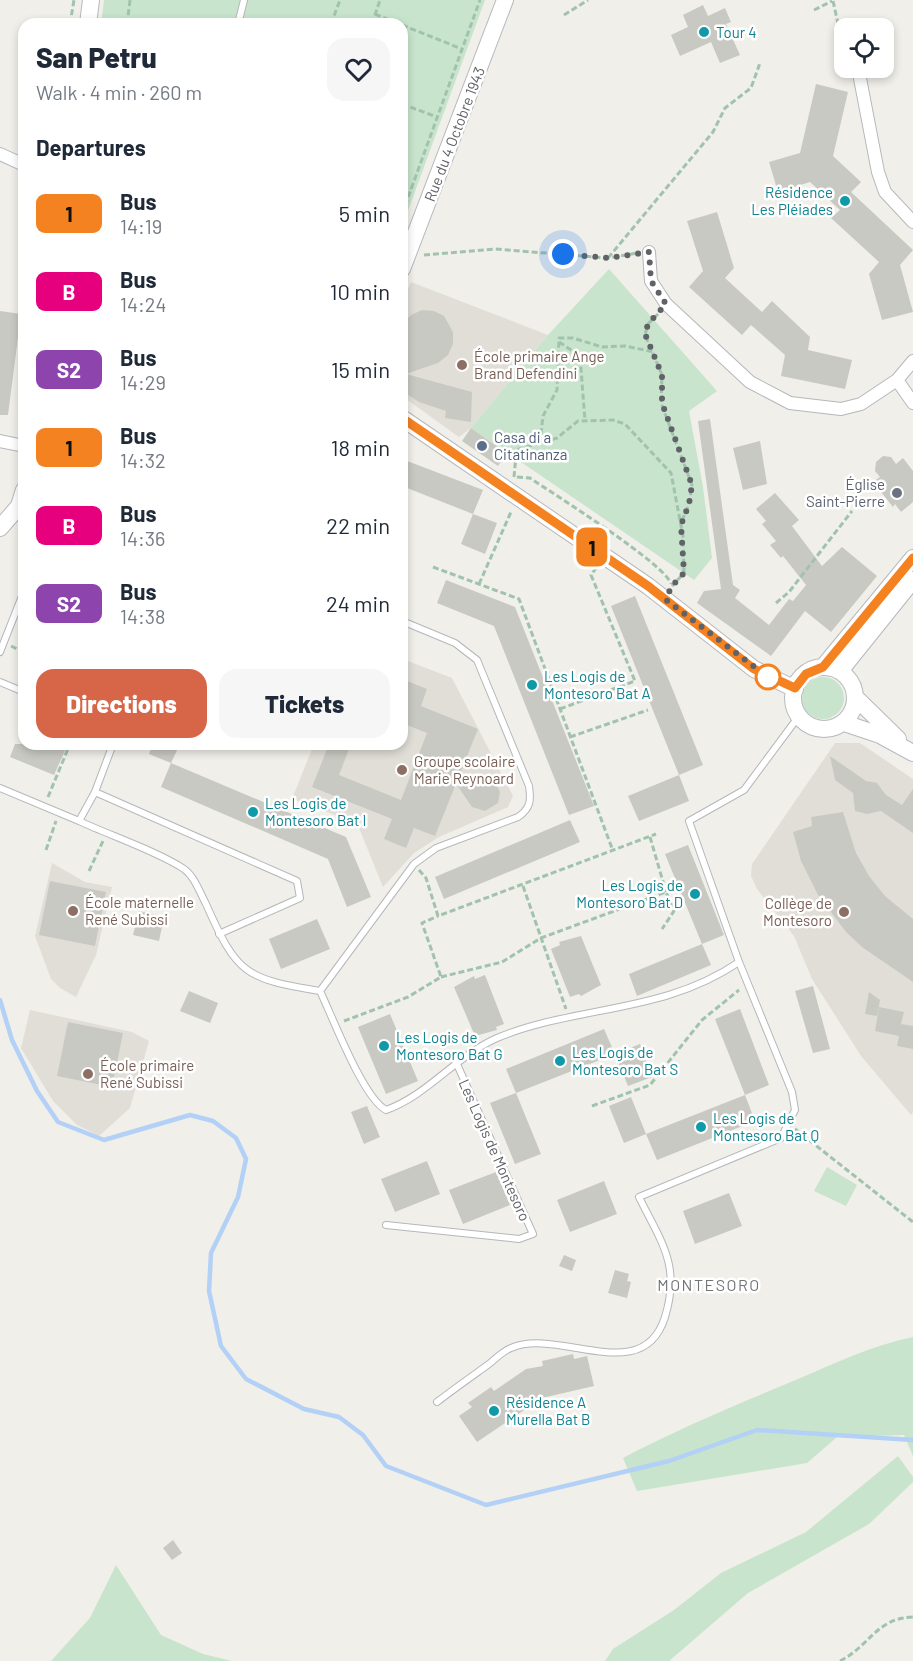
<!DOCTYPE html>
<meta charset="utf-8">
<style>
:root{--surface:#fff;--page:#f6f6f7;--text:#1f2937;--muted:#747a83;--accent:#d76548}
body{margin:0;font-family:Barlow,sans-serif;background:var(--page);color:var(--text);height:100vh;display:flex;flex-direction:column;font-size:22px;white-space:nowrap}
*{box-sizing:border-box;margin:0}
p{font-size:20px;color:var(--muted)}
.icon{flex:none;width:33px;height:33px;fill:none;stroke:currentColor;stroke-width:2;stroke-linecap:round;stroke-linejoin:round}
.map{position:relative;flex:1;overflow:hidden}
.side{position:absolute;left:18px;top:18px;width:390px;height:732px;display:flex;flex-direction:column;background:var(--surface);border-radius:18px;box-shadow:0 3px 9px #0003}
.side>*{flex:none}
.badge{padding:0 12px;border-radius:9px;font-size:21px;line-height:39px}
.controls{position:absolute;left:834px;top:18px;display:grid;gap:12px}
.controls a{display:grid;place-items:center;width:60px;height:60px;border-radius:12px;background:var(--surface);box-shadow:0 3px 9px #0003;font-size:30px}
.you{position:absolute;width:30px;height:30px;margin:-15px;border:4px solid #fff;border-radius:50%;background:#1a73e8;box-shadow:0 0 0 9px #1a73e833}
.map>.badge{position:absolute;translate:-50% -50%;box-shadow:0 0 0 3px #fff}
h2{padding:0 18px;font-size:22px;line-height:54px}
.round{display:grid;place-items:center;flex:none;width:63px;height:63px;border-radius:18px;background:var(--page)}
.headline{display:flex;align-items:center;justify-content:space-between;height:102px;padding:0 18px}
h1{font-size:28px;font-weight:800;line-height:45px}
.button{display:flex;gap:12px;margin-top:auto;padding:12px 18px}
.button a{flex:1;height:69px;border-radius:18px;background:var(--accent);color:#fff;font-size:24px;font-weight:800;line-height:69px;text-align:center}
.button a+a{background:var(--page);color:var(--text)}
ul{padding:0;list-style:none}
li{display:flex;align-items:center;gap:18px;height:78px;padding:0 18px}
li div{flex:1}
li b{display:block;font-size:22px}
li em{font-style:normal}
li .badge{min-width:66px;font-weight:700;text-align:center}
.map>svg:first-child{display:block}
.education{fill:#e0ded7}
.green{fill:#c8e4cc}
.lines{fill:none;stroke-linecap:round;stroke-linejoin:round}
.stream{stroke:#b3d0f6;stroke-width:4.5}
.building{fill:#c9c9c3}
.lane-casing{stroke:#b5b7bb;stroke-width:8}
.street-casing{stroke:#b5b7bb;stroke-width:14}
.secondary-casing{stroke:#b7b9be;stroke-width:18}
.path{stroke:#a1c3ae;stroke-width:3;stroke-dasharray:6 3;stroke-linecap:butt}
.lane{stroke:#fff;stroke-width:6}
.street{stroke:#fff;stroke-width:12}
.secondary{stroke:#fff;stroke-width:16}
.line-casing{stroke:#fff;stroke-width:14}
.line{stroke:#f58220;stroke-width:9}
.walk{stroke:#606267;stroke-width:6;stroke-dasharray:0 10.8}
.culture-dot{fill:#0f9aa8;stroke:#fff;stroke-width:2}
.education-dot{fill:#8d6e63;stroke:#fff;stroke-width:2}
.service-dot{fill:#5c6f8a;stroke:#fff;stroke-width:2}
.worship-dot{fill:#6b7280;stroke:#fff;stroke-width:2}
.stop-dot{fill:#fff;stroke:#f58220;stroke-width:3}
.labels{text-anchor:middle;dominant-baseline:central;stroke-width:5;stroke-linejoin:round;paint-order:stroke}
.culture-label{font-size:15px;fill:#0d838f;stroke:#fff;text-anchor:start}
.street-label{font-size:15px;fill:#606267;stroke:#fff}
.education-label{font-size:15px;fill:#785e54;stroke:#fff;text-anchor:start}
.service-label{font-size:15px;fill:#4e5e75;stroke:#fff;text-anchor:start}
.worship-label{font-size:15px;fill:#5b616d;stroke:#fff;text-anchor:end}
.neighbourhood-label{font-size:16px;letter-spacing:1.5px;fill:#717479;stroke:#fff}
</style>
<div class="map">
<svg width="913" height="1661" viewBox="0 0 913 1661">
<rect width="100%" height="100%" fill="#f0efe9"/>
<path class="education" d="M411 282 548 335 471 428 459 437 402 396V304Z
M408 661 452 678 513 796 508 807 439 837 414 853 383 887 357 823 292 799 314 744H402V663L406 664Z
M835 743H860L913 779V1112L911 1115 861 1056 812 979 794 936 757 889 751 876 752 864Z
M52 863 85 882 112 887 96 955 76 997 60 988 51 979 35 936Z
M30 1010 132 1032 149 1041 130 1108 99 1136 77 1125 53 1101 21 1048Z"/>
<path class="green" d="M104 0H485L402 227V24H101Z
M609 269 717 391 689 411 703 487 712 558 694 580 471 428 548 335Z
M802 698a21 21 0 1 1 42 0a21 21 0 1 1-42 0Z
M827 1167 857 1185 846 1206 814 1191Z
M913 1337V1456L904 1435 837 1437 807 1463 637 1491 623 1458C680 1428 738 1404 798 1379 836 1363 873 1345 913 1337Z
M898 1456 913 1477V1482L869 1524 748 1593 669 1661H605L613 1649 674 1610 721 1573 806 1532Z
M116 1565 161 1635 203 1654 232 1661H51L90 1618Z"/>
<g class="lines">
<path class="stream" d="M0 1000 12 1040 37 1091 58 1122 104 1140 190 1115 213 1121 236 1138 246 1159 238 1197 211 1253 209 1291 221 1346 246 1379 304 1409 339 1417 363 1435 386 1466 486 1505 669 1461 757 1430 913 1440"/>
</g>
<path class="building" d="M703 5 708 16 725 8 731 22 726 24 740 55 720 63 711 42 680 56 671 35 688 27 683 15Z
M816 84 848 92 833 156 861 182 851 192 913 250 900 265 913 312 882 320 869 274 879 262 831 218 840 210 810 182 778 192 769 162 800 153Z
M717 212 734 268 725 278 762 312 772 301 810 337 808 350 852 360 845 389 781 376 785 355 751 325 742 335 689 287 703 271 687 221Z
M422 310 434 311 444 316 453 332V344L448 355 438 363 406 374 472 392 471 422 445 418 446 411 419 402 402 391V324L411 315Z
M0 311 21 314 8 415H0Z
M710 419 733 585 740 590 735 598 769 625 789 599 793 601 806 585 783 556 781 558 770 545 776 541 762 524 766 521 756 509 775 493 799 520 792 526 822 566 842 547 877 576 831 632 805 611 771 656 697 603 704 591 721 589 698 421Z
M471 428 507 453 498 466 462 441Z
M760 441 767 484 743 490 733 448Z
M883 456 891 457 896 464 903 458 913 471V502L901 512 895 504 893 507 873 482 880 477 875 471 876 462Z
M402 459 483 490 473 514 402 486Z
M473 514 497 523 485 554 461 544Z
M446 580 515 607 594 806 569 815 494 626 437 603Z
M635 596 703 765 679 775 611 606Z
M405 680 427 689 421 706 478 729 435 836 414 828 406 848 384 839 392 819 312 787 329 744H351L339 775 401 800 427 733 402 723V687Z
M15 744H68L54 775 10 757Z
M153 744H180L171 763 149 754Z
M830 756 866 781 877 783 886 795 902 805 913 789V833L881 811 867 814 855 811 853 793 835 780Z
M171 763 346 837 371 897 347 907 328 859 161 787Z
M679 775 689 801 639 821 628 796Z
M482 776 495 781 500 792 498 803 485 811 472 807 457 785Z
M843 812 856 853 869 876 885 896 913 919V982L862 947 846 932 818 895 801 861 793 832 812 826 811 817Z
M570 820 580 842 444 899 435 877Z
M688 845 724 935 702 944 665 854Z
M50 881 106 892 95 946 39 935Z
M139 911 164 917 159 941 133 935Z
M317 919 330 949 281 969 269 939Z
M581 936 601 985 581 996 579 994 570 997 551 949 560 945 559 942Z
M702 944 711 965 637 996 629 974Z
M485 975 504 1024 496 1027 497 1030 475 1036 454 987 474 976 475 979Z
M813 986 830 1049 813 1053 795 991Z
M189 991 218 1003 210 1023 180 1011Z
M869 992 880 1000 877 1016 865 1014Z
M879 1007 904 1012 901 1024 913 1026V1049L897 1046 899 1036 875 1031Z
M740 1009 769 1085 745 1095 715 1019Z
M390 1014 418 1081 386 1094 358 1027Z
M68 1022 123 1033 112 1087 57 1076Z
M604 1029 615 1054 516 1093 506 1069Z
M640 1044 652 1077 628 1086 615 1054Z
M516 1093 541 1154 515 1164 490 1103Z
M745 1095 755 1121 657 1160 646 1134Z
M631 1097 646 1134 624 1143 609 1106Z
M367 1106 380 1137 364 1144 351 1112Z
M427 1161 440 1194 395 1212 381 1179Z
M496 1172 510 1205 463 1224 449 1190Z
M604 1181 617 1214 570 1232 557 1200Z
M729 1193 742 1226 695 1244 683 1211Z
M564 1255 576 1260 572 1271 559 1266Z
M615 1270 629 1274 627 1281 631 1282 627 1298 608 1293Z
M573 1354 574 1359 587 1356 594 1386 542 1398 477 1442 459 1416 472 1407 468 1403 491 1387 494 1391 526 1369 543 1366 542 1361Z
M173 1540 182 1553 172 1560 163 1548Z"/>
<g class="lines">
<defs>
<path id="lane" d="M238 24 244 0
M0 652 24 591
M0 682 24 692
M0 788 79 821 95 792 113 744
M95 792 297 881 300 898 219 934
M79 821C109 835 159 852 184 869 195 877 200 893 206 904 237 974 245 979 320 991L414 864 436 848 518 817C531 808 531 800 529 786L477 660 455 643 402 621
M320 991C333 1018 363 1098 386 1110 428 1095 456 1056 497 1038 577 1005 663 1014 739 962L689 821 744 790 799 716
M386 1225 519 1239 533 1234 456 1062
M437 1402C454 1389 471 1377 489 1364 495 1359 503 1351 511 1348 559 1327 643 1388 665 1317 681 1265 661 1242 639 1197L781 1138 795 1110 792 1092 739 962"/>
<path id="street" d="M858 68 878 172 885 192 913 222
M0 154 24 165
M649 252 651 281 666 304 750 382 790 403 841 409 861 404 897 380
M913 361 897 380 913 403
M0 441 24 446"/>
<path id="secondary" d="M88 24 91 0
M402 269 505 0
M402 418 648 586 754 669 795 689
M0 528 19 506 24 490
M823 667 913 558
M793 698a31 31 0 1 1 62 0a31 31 0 1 1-62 0Z
M840 671 913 580
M855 697 898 739
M844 723 880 735 913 753"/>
</defs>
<use href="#lane" class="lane-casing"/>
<use href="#street" class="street-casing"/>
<use href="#secondary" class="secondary-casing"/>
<path class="path" d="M833 1 839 28 844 32
M814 10 832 1
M375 14 399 24
M564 15 588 0
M70 24 74 0
M127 24 130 0
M331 24 340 0
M372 24 380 0
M402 25 462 49
M402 104 437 117
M402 184 412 188
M402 214 480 0
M424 255 495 249 608 258 638 253
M608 258 713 132 725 108 751 88 760 63
M658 314 648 324 645 335 662 375 661 403 692 485 689 504 681 523
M559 342 580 356 585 421
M540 443 543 416 557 390 559 338H573L602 347 625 346 654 352
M514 477 516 455 519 449 557 438 578 421 613 420 625 424 671 473 683 536 684 573 672 586
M517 477 530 478C552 493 667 565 671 584
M433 567 519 599 613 851
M479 584 511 512
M776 603 789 592 852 511
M11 646 21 651 24 642
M560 709 635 681 591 575 597 567
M570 737 648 710
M48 797 70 744
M650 837 666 892
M46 850 56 821
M419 870 426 878 438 916 656 834
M89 871 103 841
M523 886 566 1009
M441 977 502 962 541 938 666 892 674 911 662 929
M344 1021 408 997 441 977 422 923 438 916
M592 1106 650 1085 702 1020 739 990
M795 1129 913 1222
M840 1661C870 1646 876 1618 913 1617"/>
<use href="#lane" class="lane"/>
<use href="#street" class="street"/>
<use href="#secondary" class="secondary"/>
</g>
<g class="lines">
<defs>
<path id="line" d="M402 418 648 586 754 669 795 688 806 674 823 667 913 558"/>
</defs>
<use href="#line" class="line-casing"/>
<use href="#line" class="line"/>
<path class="walk" d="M563 254 608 258 649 252 651 281 666 304 648 324 645 334 662 375V403L692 485 689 504 681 525 684 573 671 587 666 600 768 677"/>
</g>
<g class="culture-dot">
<circle cx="704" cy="32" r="6"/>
<circle cx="845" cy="201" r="6"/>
<circle cx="532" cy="685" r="6"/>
<circle cx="253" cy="812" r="6"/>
<circle cx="695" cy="894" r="6"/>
<circle cx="384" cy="1046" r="6"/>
<circle cx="560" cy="1061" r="6"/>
<circle cx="701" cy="1127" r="6"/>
<circle cx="494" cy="1411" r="6"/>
</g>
<g class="education-dot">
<circle cx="462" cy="365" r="6"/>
<circle cx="402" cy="770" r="6"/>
<circle cx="73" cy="911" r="6"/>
<circle cx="844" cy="912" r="6"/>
<circle cx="88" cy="1074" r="6"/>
</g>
<circle class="service-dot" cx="482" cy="446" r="6"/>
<circle class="worship-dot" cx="897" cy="493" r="6"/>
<circle class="stop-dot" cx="768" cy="677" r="12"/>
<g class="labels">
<g class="culture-label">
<text x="716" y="32">Tour 4</text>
<text x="833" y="192" text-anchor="end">Résidence<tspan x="833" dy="17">Les Pléiades</tspan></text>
<text x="544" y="676">Les Logis de<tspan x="544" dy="17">Montesoro Bat A</tspan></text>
<text x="265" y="803">Les Logis de<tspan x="265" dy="17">Montesoro Bat I</tspan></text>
<text x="683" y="885" text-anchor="end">Les Logis de<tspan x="683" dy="17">Montesoro Bat D</tspan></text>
<text x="396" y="1037">Les Logis de<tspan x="396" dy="17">Montesoro Bat G</tspan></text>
<text x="572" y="1052">Les Logis de<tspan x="572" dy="17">Montesoro Bat S</tspan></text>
<text x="713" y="1118">Les Logis de<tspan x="713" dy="17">Montesoro Bat Q</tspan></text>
<text x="506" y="1402">Résidence A<tspan x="506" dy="17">Murella Bat B</tspan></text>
</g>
<g class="street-label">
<text transform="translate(454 134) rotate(-69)">Rue du 4 Octobre 1943</text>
<text transform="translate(495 1150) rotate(66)">Les Logis de Montesoro</text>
</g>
<g class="education-label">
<text x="474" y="356">École primaire Ange<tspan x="474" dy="17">Brand Defendini</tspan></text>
<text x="414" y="761">Groupe scolaire<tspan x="414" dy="17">Marie Reynoard</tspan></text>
<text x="85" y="902">École maternelle<tspan x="85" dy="17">René Subissi</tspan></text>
<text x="832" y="903" text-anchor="end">Collège de<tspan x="832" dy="17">Montesoro</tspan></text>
<text x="100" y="1065">École primaire<tspan x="100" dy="17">René Subissi</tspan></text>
</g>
<g class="service-label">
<text x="494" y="437">Casa di a<tspan x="494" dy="17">Citatinanza</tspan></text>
</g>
<g class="worship-label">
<text x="885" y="484">Église<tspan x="885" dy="17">Saint-Pierre</tspan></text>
</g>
<g class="neighbourhood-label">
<text x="709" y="1284">MONTESORO</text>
</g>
</g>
</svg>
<div class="controls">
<a><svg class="icon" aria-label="locate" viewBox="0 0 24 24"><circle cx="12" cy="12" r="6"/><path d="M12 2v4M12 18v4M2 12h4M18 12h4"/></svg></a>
</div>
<div class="you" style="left:563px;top:254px"></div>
<b class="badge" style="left:592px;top:547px;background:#f58220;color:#111">1</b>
<section class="side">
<div class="headline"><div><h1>San Petru</h1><p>Walk · 4 min · 260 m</p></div><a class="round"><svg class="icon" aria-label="heart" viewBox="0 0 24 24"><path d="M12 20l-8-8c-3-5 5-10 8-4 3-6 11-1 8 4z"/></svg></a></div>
<h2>Departures</h2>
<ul>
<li><span class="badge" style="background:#f58220;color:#111">1</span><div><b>Bus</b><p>14:19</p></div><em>5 min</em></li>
<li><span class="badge" style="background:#e6007e;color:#fff">B</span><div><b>Bus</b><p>14:24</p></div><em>10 min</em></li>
<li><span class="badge" style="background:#8e44ad;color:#fff">S2</span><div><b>Bus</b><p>14:29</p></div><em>15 min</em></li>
<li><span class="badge" style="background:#f58220;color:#111">1</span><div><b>Bus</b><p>14:32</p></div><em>18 min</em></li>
<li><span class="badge" style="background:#e6007e;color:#fff">B</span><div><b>Bus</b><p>14:36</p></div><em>22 min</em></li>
<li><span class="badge" style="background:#8e44ad;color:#fff">S2</span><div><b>Bus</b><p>14:38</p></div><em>24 min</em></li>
</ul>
<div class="button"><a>Directions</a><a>Tickets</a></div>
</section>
</div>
